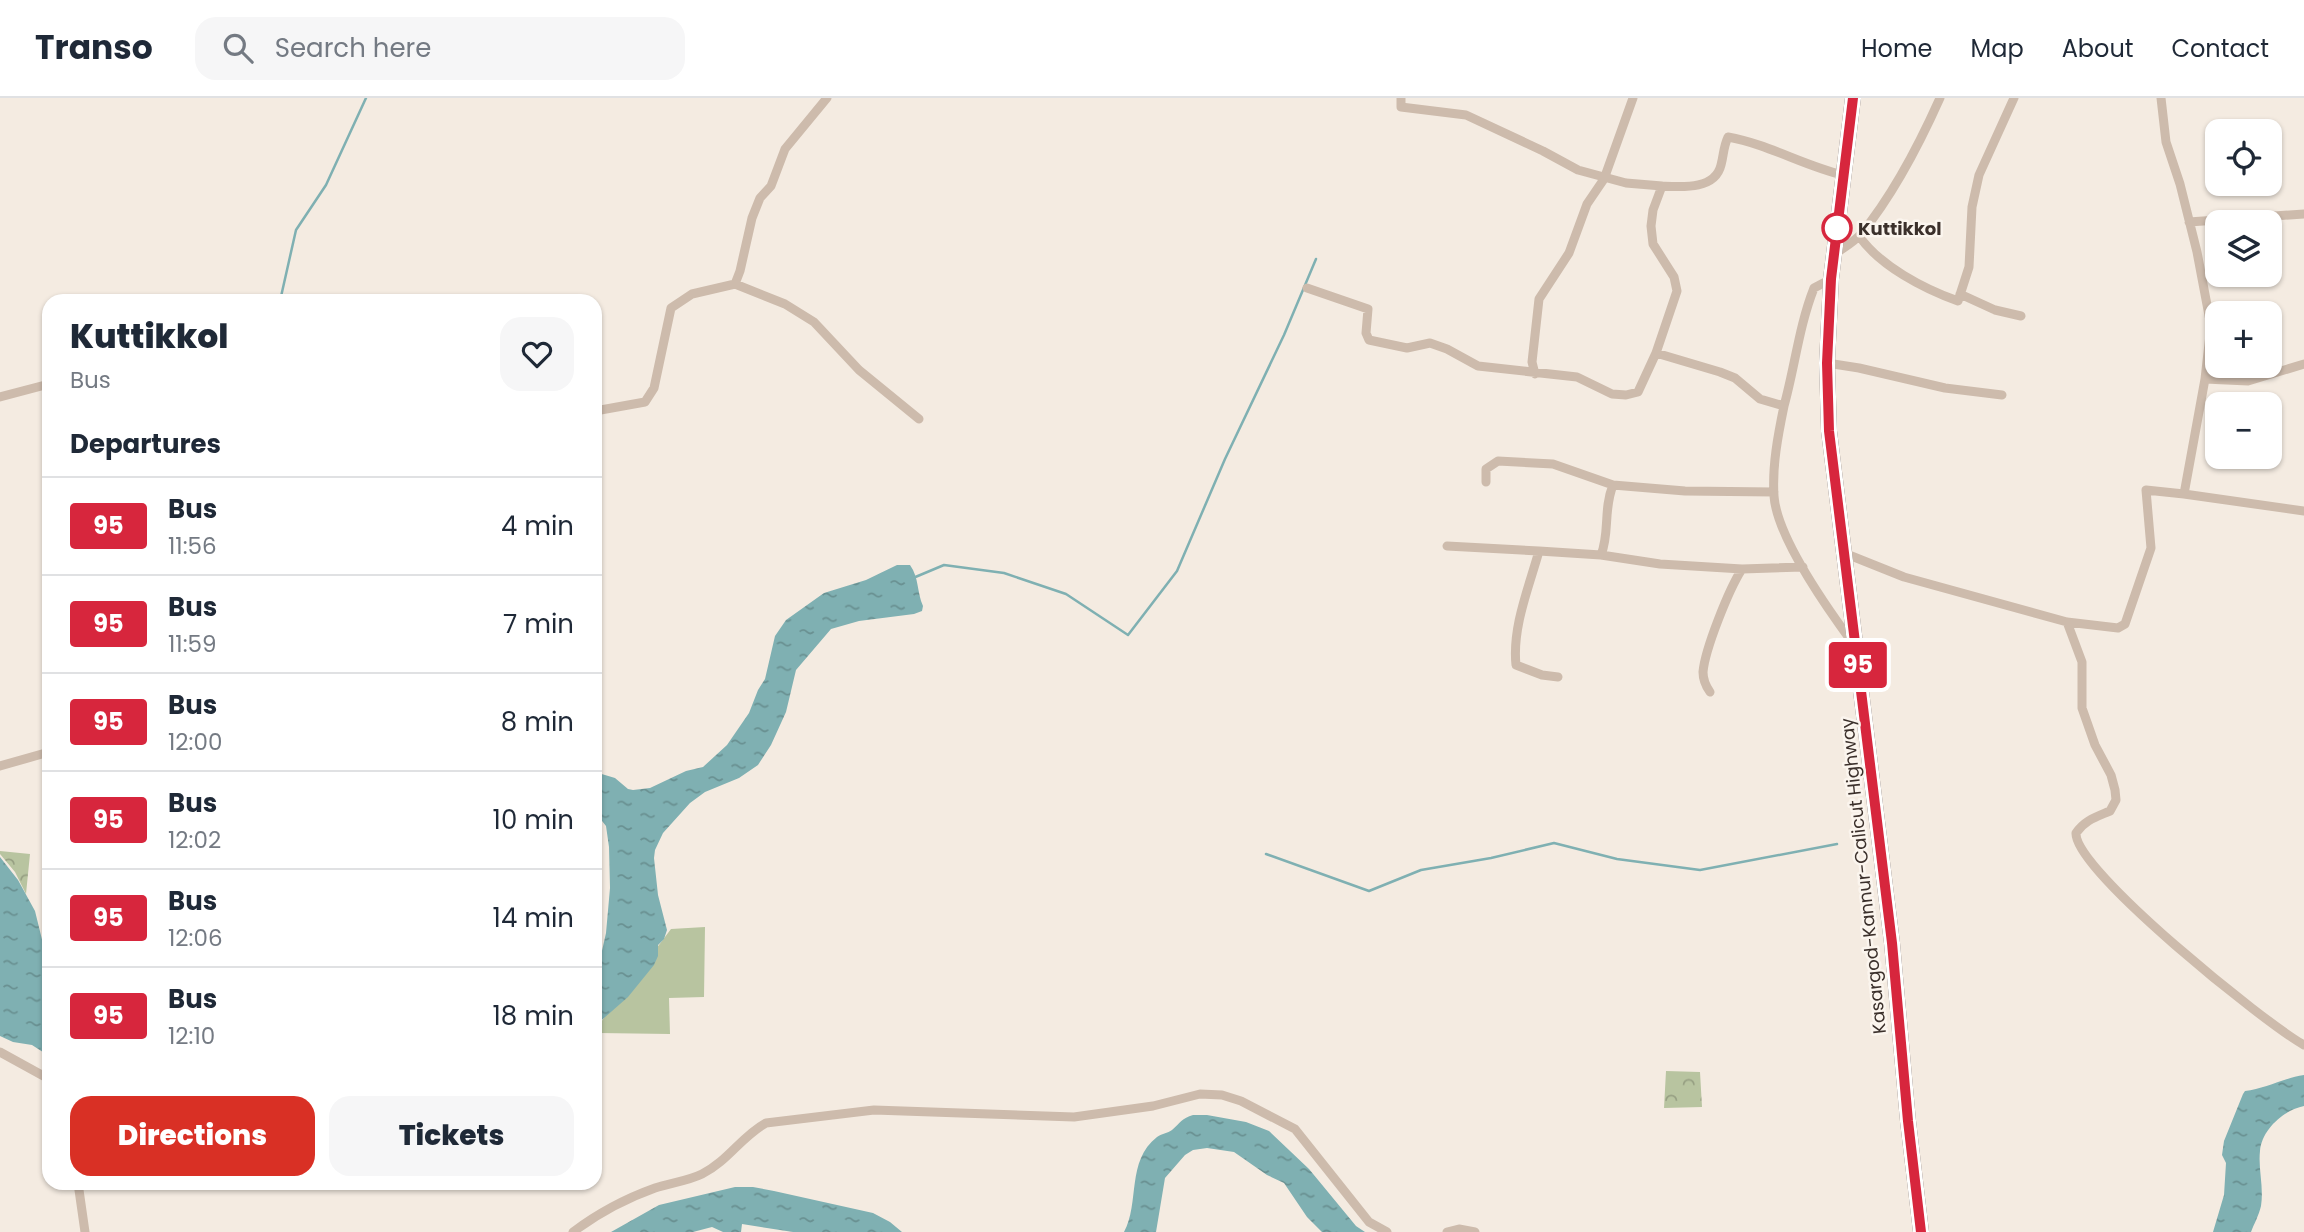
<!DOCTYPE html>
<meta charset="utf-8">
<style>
:root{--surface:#fff;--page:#f6f6f7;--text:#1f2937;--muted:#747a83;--line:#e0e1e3;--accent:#d93025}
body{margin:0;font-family:Poppins,sans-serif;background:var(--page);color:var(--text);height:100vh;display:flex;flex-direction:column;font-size:26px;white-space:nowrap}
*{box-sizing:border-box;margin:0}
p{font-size:23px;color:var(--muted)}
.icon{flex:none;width:38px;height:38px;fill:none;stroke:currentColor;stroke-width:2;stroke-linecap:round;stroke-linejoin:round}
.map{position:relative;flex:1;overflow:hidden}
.details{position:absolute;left:42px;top:196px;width:560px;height:896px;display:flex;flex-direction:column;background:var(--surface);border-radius:21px;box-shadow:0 2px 5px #0004}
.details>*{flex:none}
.badge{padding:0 14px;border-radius:5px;font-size:24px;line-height:46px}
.fabs{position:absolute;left:2205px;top:21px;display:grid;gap:14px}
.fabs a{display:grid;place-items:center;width:77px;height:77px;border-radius:14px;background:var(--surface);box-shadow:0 2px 5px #0004;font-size:35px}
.map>.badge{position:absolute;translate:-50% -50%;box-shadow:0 0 0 4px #fff}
h2{padding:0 28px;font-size:26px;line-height:63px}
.round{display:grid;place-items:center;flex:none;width:74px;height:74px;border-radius:21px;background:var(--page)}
.head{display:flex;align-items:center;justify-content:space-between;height:119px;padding:0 28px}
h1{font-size:33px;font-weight:800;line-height:52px}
.button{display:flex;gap:14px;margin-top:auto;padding:14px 28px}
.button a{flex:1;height:80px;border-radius:21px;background:var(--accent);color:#fff;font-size:28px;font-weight:800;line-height:80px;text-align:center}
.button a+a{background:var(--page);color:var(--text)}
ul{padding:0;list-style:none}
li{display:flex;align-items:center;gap:21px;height:98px;padding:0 28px;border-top:2px solid var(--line)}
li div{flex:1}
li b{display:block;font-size:26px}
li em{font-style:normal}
li .badge{min-width:77px;font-weight:700;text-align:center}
header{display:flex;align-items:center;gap:42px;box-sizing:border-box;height:98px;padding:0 35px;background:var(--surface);border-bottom:2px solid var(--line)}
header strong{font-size:33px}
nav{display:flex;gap:38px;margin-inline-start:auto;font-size:24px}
.search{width:490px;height:63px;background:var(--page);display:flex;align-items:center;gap:18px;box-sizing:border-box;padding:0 24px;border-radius:21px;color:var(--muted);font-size:26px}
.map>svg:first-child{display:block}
.green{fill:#b8c4a0}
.forest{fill:url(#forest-crowns)}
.water{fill:url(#water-ripples)}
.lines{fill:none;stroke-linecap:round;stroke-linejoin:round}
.stream{stroke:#7fb0b2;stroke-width:2.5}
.street{stroke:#cdbbac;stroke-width:9}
.highway{stroke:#5c4a42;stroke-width:16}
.line-casing{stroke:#fff;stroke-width:16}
.line{stroke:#d7263d;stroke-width:10}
.stop-dot{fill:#fff;stroke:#d7263d;stroke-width:3.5}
.labels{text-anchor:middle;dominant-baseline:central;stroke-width:5;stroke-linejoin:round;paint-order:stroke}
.stop-label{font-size:18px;font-weight:bold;fill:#3b302b;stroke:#fbf5ee;text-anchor:start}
.street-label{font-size:18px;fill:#3b302b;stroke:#fbf5ee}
</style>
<header>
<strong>Transo</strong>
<div class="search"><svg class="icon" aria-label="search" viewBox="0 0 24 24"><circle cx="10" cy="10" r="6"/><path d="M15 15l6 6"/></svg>Search here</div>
<nav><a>Home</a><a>Map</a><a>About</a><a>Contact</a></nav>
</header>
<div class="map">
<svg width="2304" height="1134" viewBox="0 0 2304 1134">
<defs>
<pattern id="forest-crowns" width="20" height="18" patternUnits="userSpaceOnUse" patternTransform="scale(1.75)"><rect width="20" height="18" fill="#b8c4a0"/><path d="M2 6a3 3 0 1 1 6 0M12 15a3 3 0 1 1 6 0" fill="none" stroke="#97a083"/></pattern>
<pattern id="water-ripples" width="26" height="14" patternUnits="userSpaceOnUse" patternTransform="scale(1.75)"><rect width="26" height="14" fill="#7fb0b2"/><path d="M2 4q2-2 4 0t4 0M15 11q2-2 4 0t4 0" fill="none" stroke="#699091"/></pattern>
</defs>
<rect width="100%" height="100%" fill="#f4ebe1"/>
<path class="green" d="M705 829 704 899 669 900 670 936 599 935 598 928 671 831Z"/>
<path class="forest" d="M0 753 30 756 26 796 15 774 0 756Z
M1666 973 1700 974 1702 1009 1664 1010Z"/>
<path class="water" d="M897 467H910C919 479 917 495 923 508L922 513 914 516 859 523 831 531 796 572 786 614 771 647 758 667 739 680 705 694 690 705 663 735 655 752 654 760 658 797 667 832 664 841 658 847V858L654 867 628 899 595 928V871L599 866 606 835 610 790 609 749 606 728 595 714V674L615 680 628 691 633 692 650 690 686 673 703 669 727 647 749 615 758 592 765 581 775 538 786 522 824 495 866 482Z
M0 759 18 782 35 813 49 870V958L32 947 13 944 0 938Z
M2304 977V1008C2284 1012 2262 1031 2260 1053 2258 1071 2264 1089 2261 1108 2259 1117 2254 1126 2251 1134H2213L2224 1097 2226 1065 2222 1057 2224 1043 2243 996 2245 993C2265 991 2284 980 2304 977Z
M1193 1017H1207L1246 1024 1269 1033 1309 1071 1356 1128 1365 1134H1322L1307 1119 1284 1085 1267 1077 1234 1054 1207 1050 1193 1052 1185 1057 1165 1080 1156 1134H1124C1140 1105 1126 1063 1157 1039 1161 1036 1168 1035 1172 1032 1180 1025 1182 1020 1193 1017Z
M735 1089H753L774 1093 873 1115 890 1124 902 1134H793L742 1126 741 1134H723L712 1129 693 1134H611L659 1107Z"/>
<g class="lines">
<path class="stream" d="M280 203 296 132 326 87 366 0
M913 480 944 467 1004 475 1066 496 1128 537 1177 473 1225 361 1284 237 1316 161
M1266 756 1369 793 1421 772 1491 760 1554 745 1617 761 1700 772 1837 746"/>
<path class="street" d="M1401 0V9L1466 17 1543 53 1578 72 1626 85 1662 88
M2189 124 2304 116
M1859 138C1880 168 1924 191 1958 203L1969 169 1972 109 1979 77 2014 0
M1835 156C1843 150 1854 144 1861 136 1893 97 1919 47 1940 0
M1831 181 1814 190C1799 228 1795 268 1784 308L1760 301 1735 280 1720 274 1656 255 1677 193 1674 179 1653 146 1651 128 1653 112 1662 88C1682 89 1715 92 1721 67 1724 56 1723 50 1728 39 1768 46 1804 68 1843 77
M735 186 785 206 814 224 859 272 919 321
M1307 190 1368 211 1366 235 1369 242 1407 250 1430 245 1447 251 1478 268 1577 279 1612 296 1626 297 1638 294 1656 255
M1960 196 1995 212 2021 218
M1827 265 1859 270 1945 290 2002 297
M1535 276 1532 264 1539 201 1569 155 1587 106 1604 81 1633 0
M2205 281 2248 283 2304 266
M0 299 49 286
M1784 308C1778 337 1772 368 1774 398 1777 440 1827 510 1852 544
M595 313 645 304 654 290 671 210 692 196 735 186 740 173 752 120 760 100 771 88 785 51 827 0
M1486 384V371L1498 363 1553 366 1613 387 1685 393 1774 394
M2184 396 2304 413
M1447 448 1539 453
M1844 455 1904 479 2067 524 2118 530 2125 526 2151 450 2146 392 2184 396 2205 281 2211 228 2197 154 2180 86 2166 44 2161 0
M1601 457 1660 466 1742 471
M2067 524 2082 564V610L2095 647 2111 677 2115 692 2116 702 2110 713C2096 719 2085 722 2076 735 2074 772 2266 926 2304 947
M1558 579 1542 577 1516 567C1512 529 1529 489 1539 453L1601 457C1610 435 1603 412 1613 387
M1710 594C1705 587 1703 582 1703 574 1705 551 1729 491 1742 471L1803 469
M0 668 49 654
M0 954 49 981
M78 1085 85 1134
M573 1134C597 1116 627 1100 655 1090 670 1085 688 1083 702 1076 728 1063 742 1038 766 1025L874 1012 1074 1019 1153 1008 1200 996 1222 997 1241 1003 1295 1031 1369 1124 1387 1134
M1447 1134 1459 1131 1475 1134"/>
<path class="highway" d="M1853 0 1831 181 1827 265 1829 333 1892 845 1908 1023 1921 1134"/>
</g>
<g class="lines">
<defs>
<path id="line" d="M1853 0 1831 181 1827 265 1829 333 1892 845 1908 1023 1921 1134"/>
</defs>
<use href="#line" class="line-casing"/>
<use href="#line" class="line"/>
</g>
<circle class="stop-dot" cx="1837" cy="130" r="14"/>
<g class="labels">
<g class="stop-label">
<text x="1858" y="130">Kuttikkol</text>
</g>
<g class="street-label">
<text transform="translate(1863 778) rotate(-96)">Kasargod-Kannur-Calicut Highway</text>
</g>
</g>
</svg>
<div class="fabs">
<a><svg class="icon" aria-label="locate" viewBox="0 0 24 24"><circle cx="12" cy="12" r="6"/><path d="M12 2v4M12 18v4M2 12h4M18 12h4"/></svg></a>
<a><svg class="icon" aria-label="layers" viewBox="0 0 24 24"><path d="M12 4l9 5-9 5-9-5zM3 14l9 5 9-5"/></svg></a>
<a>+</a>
<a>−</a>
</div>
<b class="badge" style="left:1858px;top:567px;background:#d7263d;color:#fff">95</b>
<section class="details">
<div class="head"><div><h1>Kuttikkol</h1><p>Bus</p></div><a class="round"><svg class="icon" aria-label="heart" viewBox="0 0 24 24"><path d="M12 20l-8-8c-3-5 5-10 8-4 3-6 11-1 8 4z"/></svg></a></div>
<h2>Departures</h2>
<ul>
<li><span class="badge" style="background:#d7263d;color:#fff">95</span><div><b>Bus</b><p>11:56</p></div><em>4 min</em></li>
<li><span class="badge" style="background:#d7263d;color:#fff">95</span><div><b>Bus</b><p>11:59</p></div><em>7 min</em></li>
<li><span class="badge" style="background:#d7263d;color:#fff">95</span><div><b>Bus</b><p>12:00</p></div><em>8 min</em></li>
<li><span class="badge" style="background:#d7263d;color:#fff">95</span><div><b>Bus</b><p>12:02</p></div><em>10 min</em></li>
<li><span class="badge" style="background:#d7263d;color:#fff">95</span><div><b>Bus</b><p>12:06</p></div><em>14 min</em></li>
<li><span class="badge" style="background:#d7263d;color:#fff">95</span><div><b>Bus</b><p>12:10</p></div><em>18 min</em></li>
</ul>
<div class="button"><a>Directions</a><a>Tickets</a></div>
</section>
</div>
